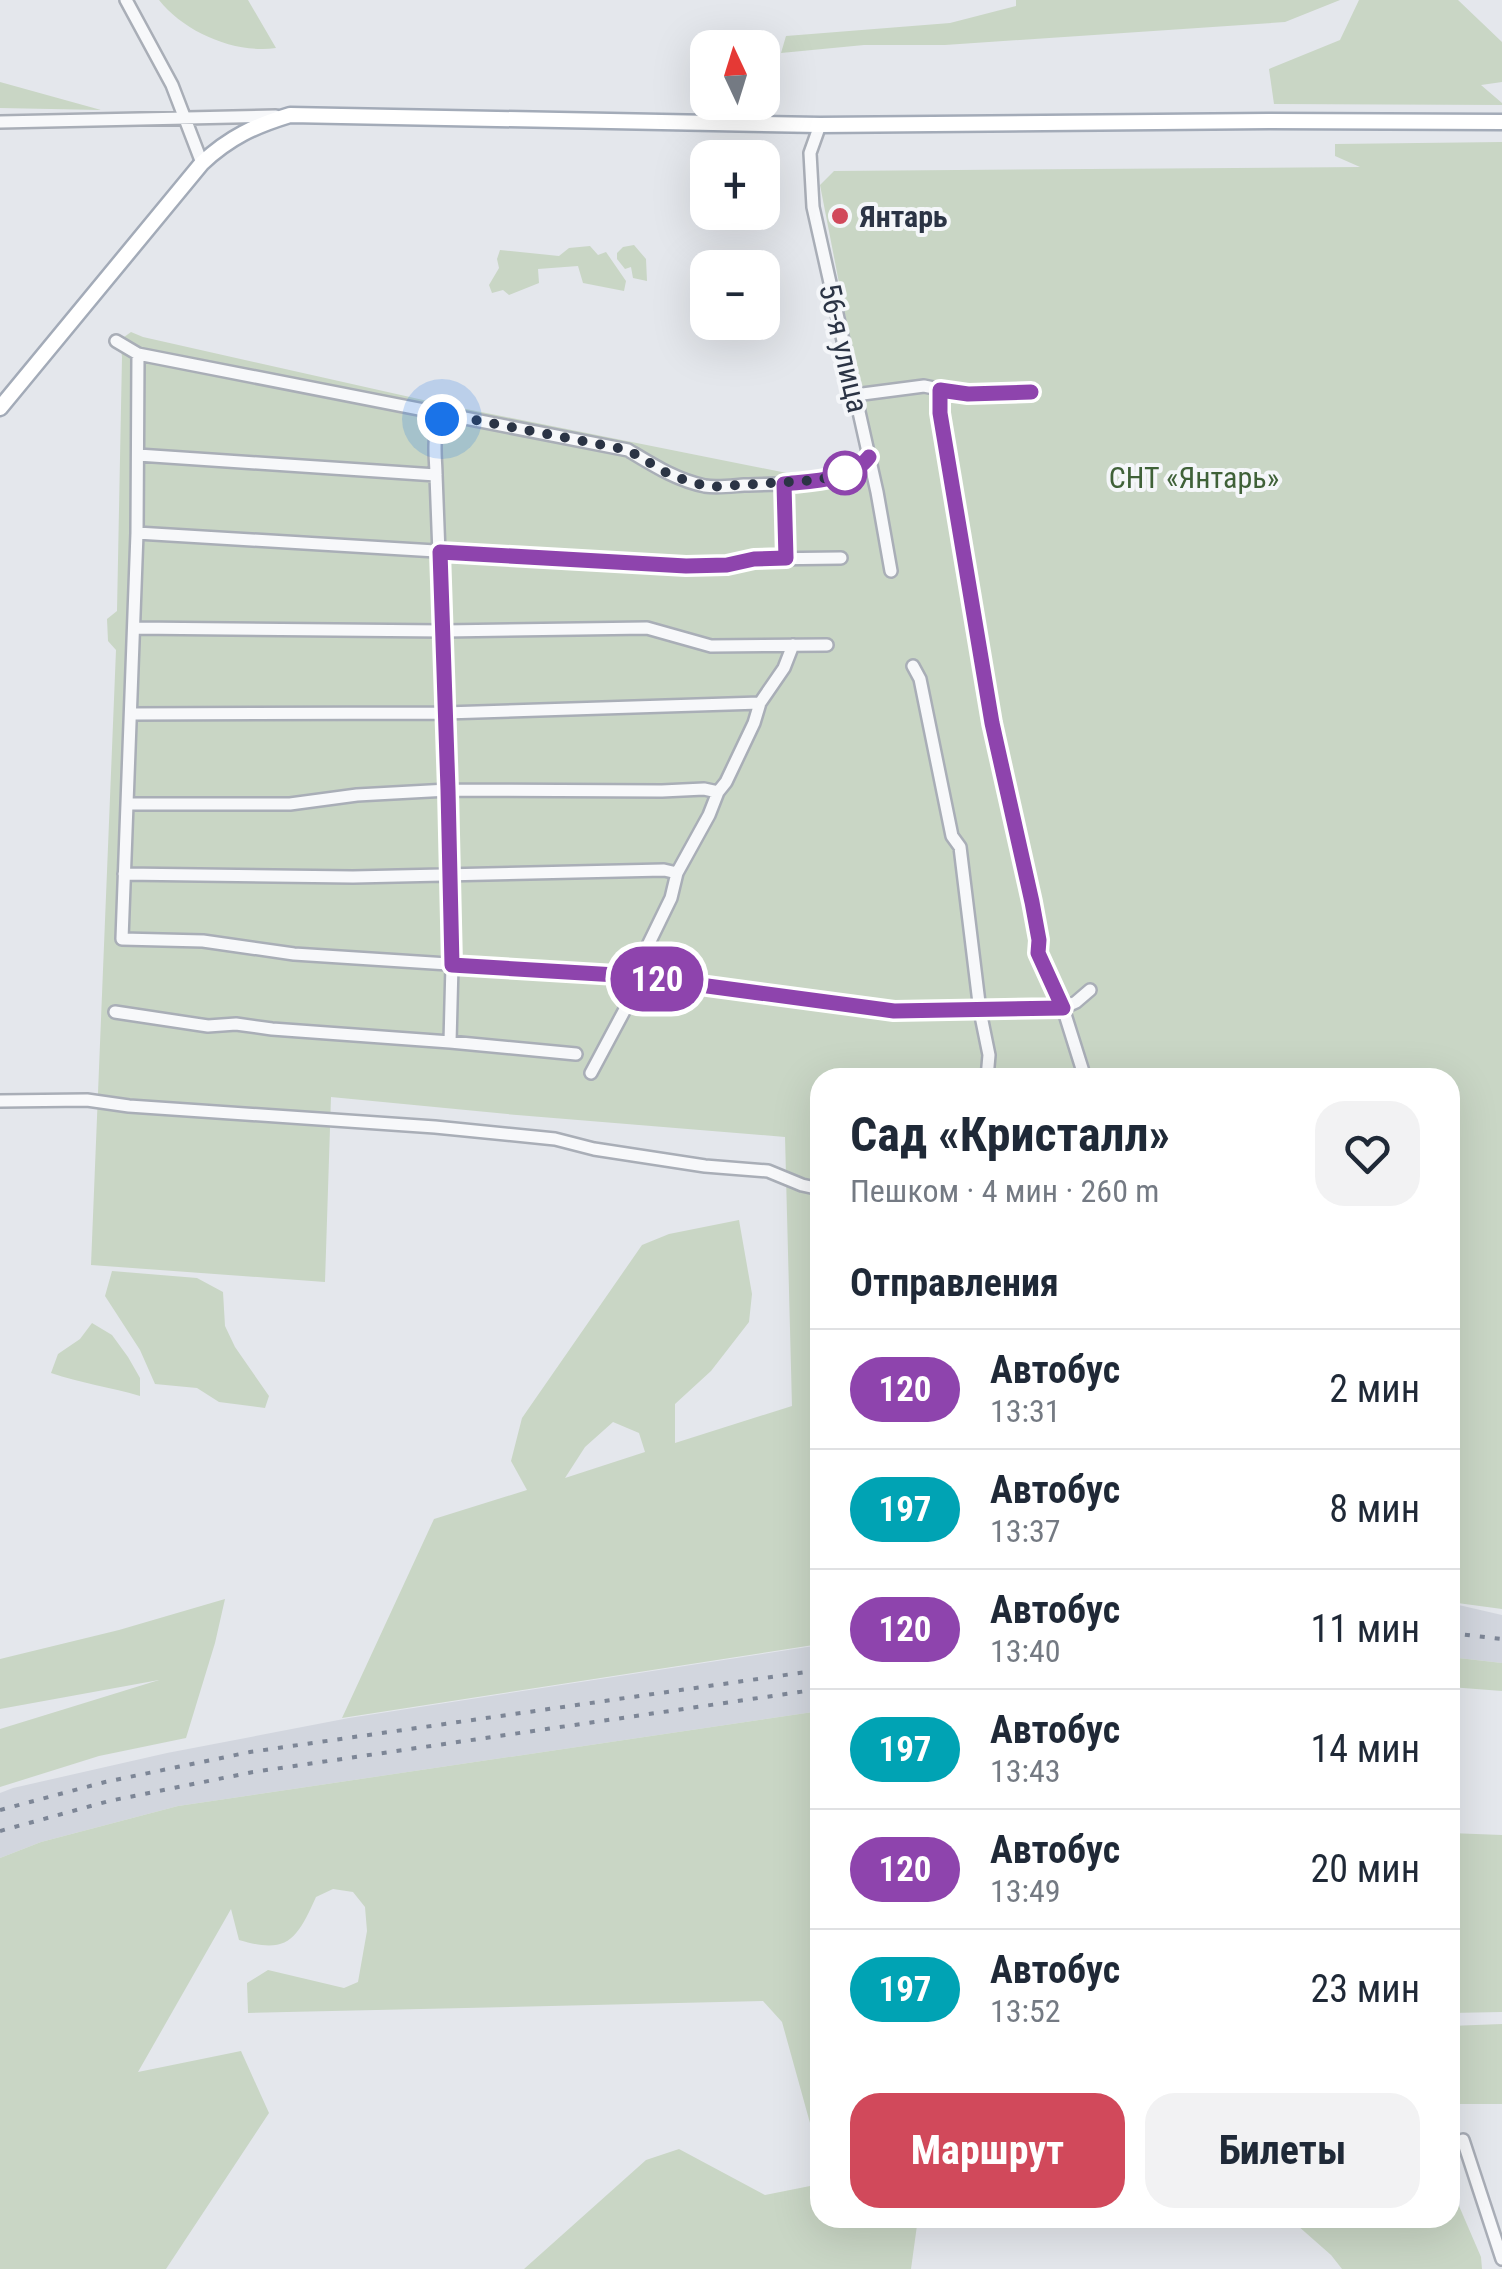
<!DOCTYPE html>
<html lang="ru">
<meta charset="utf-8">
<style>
:root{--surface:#fff;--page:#f2f2f3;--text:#1f2937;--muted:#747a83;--line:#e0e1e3;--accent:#d1495b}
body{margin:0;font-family:"Roboto Condensed",sans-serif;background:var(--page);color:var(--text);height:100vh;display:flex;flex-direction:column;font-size:38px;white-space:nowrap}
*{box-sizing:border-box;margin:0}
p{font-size:32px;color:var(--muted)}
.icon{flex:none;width:55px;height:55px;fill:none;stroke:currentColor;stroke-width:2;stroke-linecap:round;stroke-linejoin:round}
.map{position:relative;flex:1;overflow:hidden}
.drawer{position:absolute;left:810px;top:1068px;width:650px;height:1160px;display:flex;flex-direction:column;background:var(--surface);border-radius:30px;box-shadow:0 10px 40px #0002}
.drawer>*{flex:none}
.badge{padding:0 20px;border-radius:32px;font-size:35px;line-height:65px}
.needle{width:65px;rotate:356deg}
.controls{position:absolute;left:690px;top:30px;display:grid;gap:20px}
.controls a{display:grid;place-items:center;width:90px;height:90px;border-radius:20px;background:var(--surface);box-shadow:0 10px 40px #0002;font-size:50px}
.you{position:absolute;width:50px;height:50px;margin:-25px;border:8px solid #fff;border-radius:50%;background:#1a73e8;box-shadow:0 0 0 15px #1a73e833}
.map>.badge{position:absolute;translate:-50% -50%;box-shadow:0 0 0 5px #fff}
h2{padding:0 40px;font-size:38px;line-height:90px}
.round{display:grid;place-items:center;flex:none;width:105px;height:105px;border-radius:30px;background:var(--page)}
.headline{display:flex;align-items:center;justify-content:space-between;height:170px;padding:0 40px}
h1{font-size:48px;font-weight:700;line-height:75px}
.cta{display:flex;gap:20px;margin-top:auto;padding:20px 40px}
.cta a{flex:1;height:115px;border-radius:30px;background:var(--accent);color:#fff;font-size:40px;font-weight:700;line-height:115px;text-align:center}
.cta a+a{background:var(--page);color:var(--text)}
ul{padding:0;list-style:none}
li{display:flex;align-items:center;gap:30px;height:120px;padding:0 40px;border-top:2px solid var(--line)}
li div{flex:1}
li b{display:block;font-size:38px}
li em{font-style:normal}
li .badge{min-width:110px;font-weight:700;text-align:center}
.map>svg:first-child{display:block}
.built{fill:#d2d6de}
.green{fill:#c9d6c5;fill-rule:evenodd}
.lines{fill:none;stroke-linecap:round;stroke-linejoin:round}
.minor-casing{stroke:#a9aeb7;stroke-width:16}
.major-casing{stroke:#a3abb8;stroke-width:19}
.minor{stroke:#f7f8fa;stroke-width:11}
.major{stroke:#fff;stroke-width:14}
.rail{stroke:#7d8696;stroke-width:4;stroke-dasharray:5 10;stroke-linecap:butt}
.line-casing{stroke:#fff;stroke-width:22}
.line{stroke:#8e44ad;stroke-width:15}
.walk{stroke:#2b3445;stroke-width:10;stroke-dasharray:0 18}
.poi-dot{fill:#d1495b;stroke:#f4f6f9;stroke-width:4}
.stop-dot{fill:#fff;stroke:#8e44ad;stroke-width:5}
.labels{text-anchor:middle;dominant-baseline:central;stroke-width:8;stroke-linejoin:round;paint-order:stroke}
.poi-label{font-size:30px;font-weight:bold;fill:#2b3445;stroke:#f4f6f9;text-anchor:start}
.street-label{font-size:30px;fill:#2b3445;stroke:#f4f6f9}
.park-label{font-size:30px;fill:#3f6138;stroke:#f4f6f9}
</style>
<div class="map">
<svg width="1502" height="2269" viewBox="0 0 1502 2269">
<rect width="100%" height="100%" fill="#e4e7ec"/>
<path class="built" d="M1450 1603 1502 1615V1663L1450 1657Z
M820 1645V1711L178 1806 41 1842 0 1858V1793L13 1788 167 1753 349 1718Z"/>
<path class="green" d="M159 0H248L276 48C235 54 184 32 159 0Z
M1016 0H1340L1285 22 945 45H864L781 53 786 36 950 23 1016 6Z
M1359 0H1458L1502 42V82L1481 85 1502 103V105L1274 104 1269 69 1340 40Z
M0 82 101 110 0 108Z
M1502 142V1609L1450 1602V1078H820V1644L342 1718 434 1519 527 1490 511 1461 522 1418 642 1245 669 1234 739 1220 752 1294 749 1322 711 1371 675 1404V1443L792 1406 785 1137 517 1115 331 1097 325 1282 91 1265 116 650 108 641 107 619 117 611 122 357 120 340 131 332 143 337 441 404 787 473 847 467 876 473 820 185 834 171 1360 167 1335 156V144ZM613 1422 639 1433 645 1452 565 1478 585 1447Z
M634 245 646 259 647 281 633 278 631 267 625 269 617 259V253L623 247Z
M590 246 598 255 606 252 626 281 624 291 583 283 578 266 538 269 539 283 509 295 503 290 492 293 489 285 499 268 497 259 500 250 559 256 569 248Z
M112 1271 197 1278 223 1292 225 1326 235 1347 269 1396 265 1408 219 1402 197 1388 155 1384 140 1350 105 1296Z
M92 1323 112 1335 128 1357 140 1378V1396C110 1387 80 1383 51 1373L58 1354 80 1339Z
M225 1599 215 1643 186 1738 99 1756 0 1787V1729L159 1680 0 1709V1659L119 1630Z
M1450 1657 1502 1663V1691L1450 1687Z
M820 1711V2159L782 2022 763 2001 248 2013 247 1983 268 1970 344 1988 358 1982 367 1931 365 1907 353 1892 333 1889 316 1897C297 1939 288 1955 239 1940L231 1909 138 2072 241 2051 269 2113 166 2269H0V1858L41 1842 178 1806Z
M1450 1833 1502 1835V2012L1450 2013Z
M1502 2024V2104H1450V2026Z
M679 2149 765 2195 820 2184V2218H918L911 2269H524L646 2160Z
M1450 2185 1481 2257 1482 2269H1342L1331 2255 1289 2218H1450Z"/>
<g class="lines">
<defs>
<path id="minor" d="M126 0 172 85 202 163
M0 122 276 116
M820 125 810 153 813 207 877 492 891 571
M116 341 138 354 628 450C653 465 676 480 705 486 717 488 731 486 744 485 776 484 849 486 869 457
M138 354 137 533 122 939 203 941 294 954 633 976 894 1011 1063 1008 1076 1002 1090 990
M939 391 940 413 992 723 1005 787 1017 827 1039 941 1038 953 1063 1008 1085 1078
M855 395 924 386 968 395 1031 391
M138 455 436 475
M783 484 786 558
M137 533 686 566 727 565 754 559 841 558
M134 628 444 631 647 628 711 646 827 645
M913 666 920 679 952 836 960 847 980 1011 989 1055 987 1078
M132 714 445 713 760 703
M128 804H290L357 795 448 790 662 791 704 789 718 792
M124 874 353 877 664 870 677 873
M115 1012 208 1026 236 1024 272 1029 450 1042 576 1054
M450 1042 452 965 448 790 436 475C436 454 429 426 450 415
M591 1073 638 985 633 976 671 898 677 873 709 815 718 792 726 782 754 723 760 703 784 668 793 645
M0 1101 87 1100 129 1106 435 1127 555 1139 594 1149 705 1166 768 1171 802 1185 820 1189
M1463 2140 1502 2259"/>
<path id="major" d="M0 408 202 163C230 137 254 126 290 115L820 125 1269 121 1502 122"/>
</defs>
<use href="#minor" class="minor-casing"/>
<use href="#major" class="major-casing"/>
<use href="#minor" class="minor"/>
<use href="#major" class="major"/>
<path class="rail" d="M1450 1633 1502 1639
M0 1810 105 1782 250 1752 820 1670
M0 1831 109 1801 253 1772 820 1689"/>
</g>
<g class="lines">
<defs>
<path id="line" d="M869 457C852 481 810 481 784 484L786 558 754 559 727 565 686 566 440 552 448 790 452 965 633 976 894 1011 1063 1008 1038 953 1039 940 1032 902 992 723 940 413V390L968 394 1031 392"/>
</defs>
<use href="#line" class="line-casing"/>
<use href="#line" class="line"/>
<path class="walk" d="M442 419 450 415 628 450 672 476 709 487 818 480 851 471 845 473"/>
</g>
<circle class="poi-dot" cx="840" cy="216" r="10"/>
<circle class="stop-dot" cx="845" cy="473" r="20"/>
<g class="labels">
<g class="poi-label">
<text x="860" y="216">Янтарь</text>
</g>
<g class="street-label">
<text transform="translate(844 348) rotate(77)">56-я улица</text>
</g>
<g class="park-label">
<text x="1194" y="477">СНТ «Янтарь»</text>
</g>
</g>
</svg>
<div class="controls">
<a><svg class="needle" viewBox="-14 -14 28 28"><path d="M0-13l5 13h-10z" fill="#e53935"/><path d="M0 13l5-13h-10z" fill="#747a83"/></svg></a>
<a>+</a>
<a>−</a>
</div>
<div class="you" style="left:442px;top:419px"></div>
<b class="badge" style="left:657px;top:979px;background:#8e44ad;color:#fff">120</b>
<section class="drawer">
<div class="headline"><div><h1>Сад «Кристалл»</h1><p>Пешком · 4 мин · 260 m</p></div><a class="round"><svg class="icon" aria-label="heart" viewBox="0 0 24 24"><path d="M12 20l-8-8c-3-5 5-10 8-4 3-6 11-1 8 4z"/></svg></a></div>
<h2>Отправления</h2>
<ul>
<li><span class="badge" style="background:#8e44ad;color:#fff">120</span><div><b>Автобус</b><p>13:31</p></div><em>2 мин</em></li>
<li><span class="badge" style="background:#00a3b4;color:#fff">197</span><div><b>Автобус</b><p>13:37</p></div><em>8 мин</em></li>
<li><span class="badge" style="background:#8e44ad;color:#fff">120</span><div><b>Автобус</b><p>13:40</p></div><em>11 мин</em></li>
<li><span class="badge" style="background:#00a3b4;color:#fff">197</span><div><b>Автобус</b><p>13:43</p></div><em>14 мин</em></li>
<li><span class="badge" style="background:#8e44ad;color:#fff">120</span><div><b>Автобус</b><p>13:49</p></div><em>20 мин</em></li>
<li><span class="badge" style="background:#00a3b4;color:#fff">197</span><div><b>Автобус</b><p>13:52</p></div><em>23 мин</em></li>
</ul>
<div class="cta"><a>Маршрут</a><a>Билеты</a></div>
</section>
</div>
